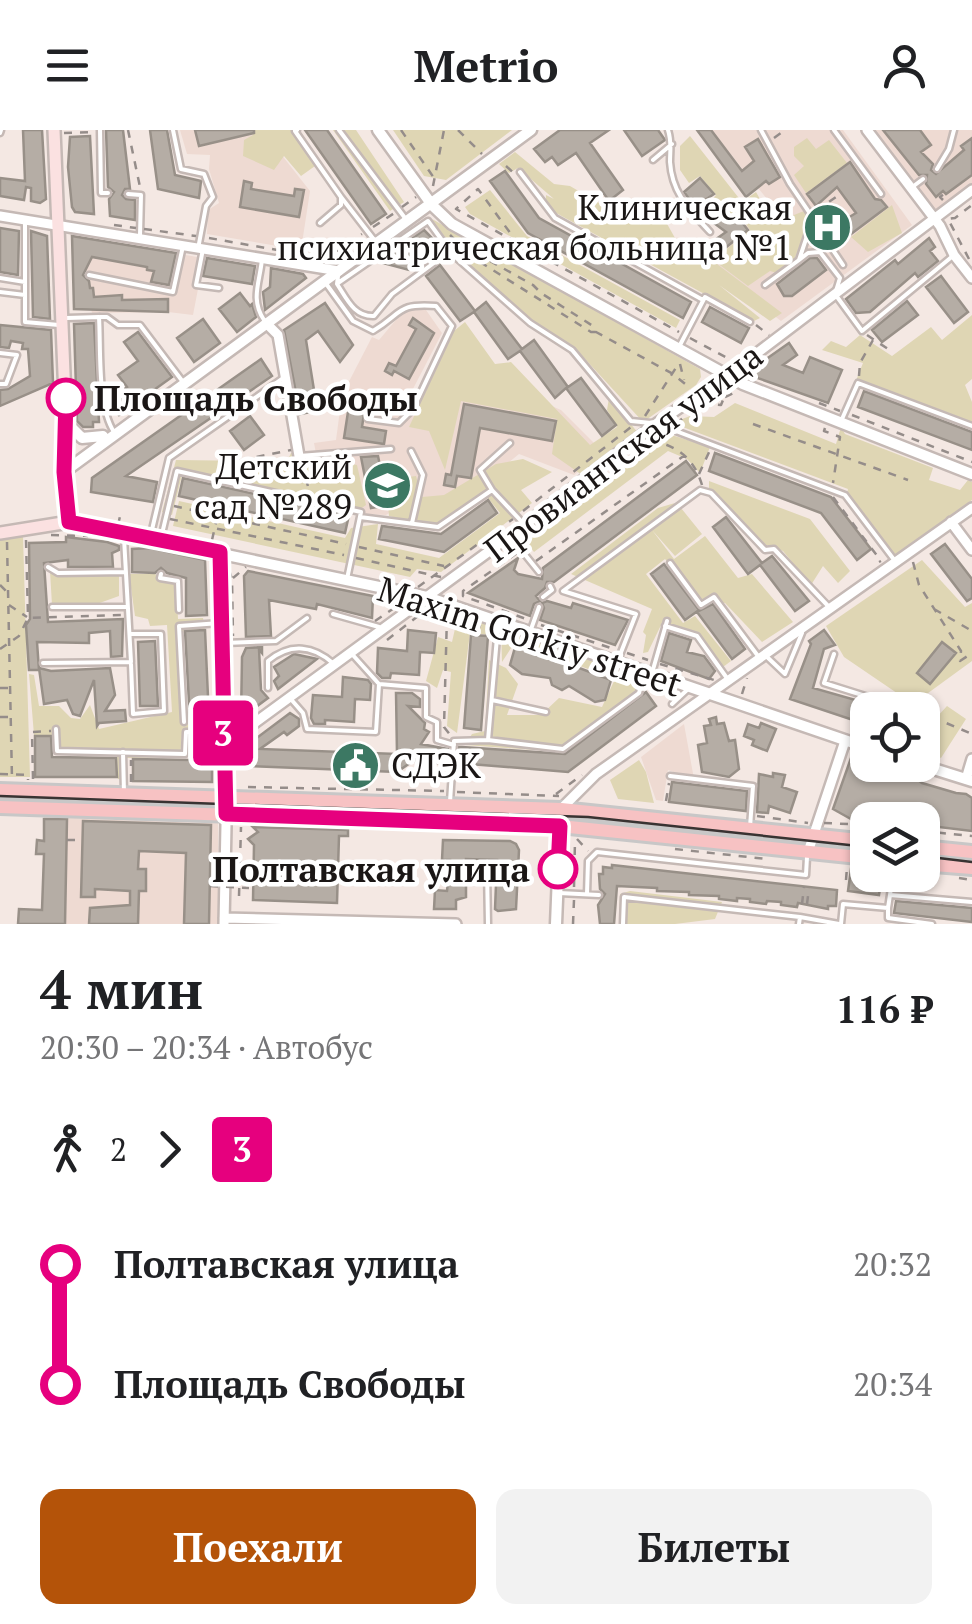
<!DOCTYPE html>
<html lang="ru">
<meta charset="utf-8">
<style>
:root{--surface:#fff;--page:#f2f2f2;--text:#202124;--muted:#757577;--accent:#b45309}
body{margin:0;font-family:"PT Serif",serif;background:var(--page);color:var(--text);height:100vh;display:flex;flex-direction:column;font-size:38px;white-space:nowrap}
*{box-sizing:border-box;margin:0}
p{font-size:32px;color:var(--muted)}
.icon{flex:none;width:55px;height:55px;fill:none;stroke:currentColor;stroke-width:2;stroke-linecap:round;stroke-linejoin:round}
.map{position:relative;height:794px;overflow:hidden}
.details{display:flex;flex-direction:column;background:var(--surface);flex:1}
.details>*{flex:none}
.badge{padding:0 20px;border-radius:8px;font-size:35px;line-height:65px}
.buttons{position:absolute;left:850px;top:562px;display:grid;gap:20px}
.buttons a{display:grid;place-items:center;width:90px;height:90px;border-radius:20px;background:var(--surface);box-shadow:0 2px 8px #0004;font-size:50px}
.map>.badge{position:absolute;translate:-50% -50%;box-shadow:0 0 0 5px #fff}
.legs{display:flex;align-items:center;gap:15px;height:110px;padding:0 40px;font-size:32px}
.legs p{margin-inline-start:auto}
.headline{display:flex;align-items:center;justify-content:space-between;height:170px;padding:0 40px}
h1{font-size:55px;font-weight:600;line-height:75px}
.cta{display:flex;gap:20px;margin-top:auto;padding:20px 40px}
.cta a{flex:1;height:115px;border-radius:20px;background:var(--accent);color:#fff;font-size:40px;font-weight:600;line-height:115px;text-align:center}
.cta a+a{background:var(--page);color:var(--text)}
ul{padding:0 40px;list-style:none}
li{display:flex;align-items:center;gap:35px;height:120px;font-size:38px}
li i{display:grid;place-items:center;width:15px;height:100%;margin:0 12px;background:currentColor}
li i::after{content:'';width:25px;height:25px;margin:-12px;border:8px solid;border-radius:50%;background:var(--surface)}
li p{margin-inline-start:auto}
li:first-child i{background:linear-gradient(#0000 50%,currentColor 0)}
li:last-child i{background:linear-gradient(currentColor 50%,#0000 0)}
header{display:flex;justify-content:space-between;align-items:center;height:130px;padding:0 40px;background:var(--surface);font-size:45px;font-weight:600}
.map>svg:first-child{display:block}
.built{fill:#eedad2}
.green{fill:#dfd6b4}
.building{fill:#b5ada5;stroke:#989088;stroke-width:2.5}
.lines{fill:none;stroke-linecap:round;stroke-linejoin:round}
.service-casing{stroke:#c5b9b5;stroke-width:9}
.minor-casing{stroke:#c5b9b5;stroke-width:14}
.tertiary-casing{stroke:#c5b9b5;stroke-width:15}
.secondary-casing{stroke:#c5b9b5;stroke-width:16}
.primary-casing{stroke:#c8c7c7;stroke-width:18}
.path{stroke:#958d8a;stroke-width:2.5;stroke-dasharray:8 8;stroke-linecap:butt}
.service{stroke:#fff;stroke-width:4}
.minor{stroke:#fff;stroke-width:9}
.tertiary{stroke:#fff;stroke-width:10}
.secondary{stroke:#fbe1e1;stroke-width:11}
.primary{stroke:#f7c2c3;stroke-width:12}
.tram{stroke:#393332;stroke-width:2.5}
.path-bridge{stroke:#958d8a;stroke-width:2.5;stroke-dasharray:8 8;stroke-linecap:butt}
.line-1-casing{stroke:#fff;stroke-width:22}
.line-1{stroke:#e6007e;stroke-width:15}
.stop-1-dot{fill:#fff;stroke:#e6007e;stroke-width:5}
.labels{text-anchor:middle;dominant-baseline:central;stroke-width:9;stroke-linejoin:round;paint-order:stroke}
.poi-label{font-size:35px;fill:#1a1615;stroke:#fff;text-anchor:end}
.stop-label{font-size:35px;font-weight:bold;fill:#1a1615;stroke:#fff;text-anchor:start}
.street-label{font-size:35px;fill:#1a1615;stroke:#fff}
</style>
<header><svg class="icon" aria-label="menu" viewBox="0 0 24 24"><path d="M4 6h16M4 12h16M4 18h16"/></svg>Metrio<svg class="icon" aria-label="person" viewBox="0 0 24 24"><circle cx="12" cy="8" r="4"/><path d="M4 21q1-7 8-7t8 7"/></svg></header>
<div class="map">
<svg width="972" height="794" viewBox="0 0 972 794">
<rect width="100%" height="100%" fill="#f4e8e3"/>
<path class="built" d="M180 0H262L310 61 301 120 207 104 208 80 219 73 209 39 210 25 187 24Z
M711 0H843L912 95 781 191 706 133 747 100 740 90 767 69Z
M872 0H972V56L942 79 934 80Z
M72 105 197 127 192 158 198 159 193 185 168 182 92 183 91 179H74Z
M419 177 426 180 442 203 401 282V297L414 282 426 257 435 262 466 239 561 280 603 322 574 345 519 324 481 355 445 368 410 370 386 385 364 384 363 378 344 373 320 344 314 313 336 310 342 265 372 207 379 210 401 184Z
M684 594 694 649 668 640 663 671 656 670 641 627Z
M44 682 218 690V794H42L43 724 36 723 37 710H44Z"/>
<path class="green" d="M252 0H296L315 36 301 46 284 26 274 40 243 26 244 10 253 5Z
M333 0H356L404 72 390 81Z
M393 0H512L446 50 424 46Z
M690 6 742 72 756 62 761 71 736 90 711 71 716 65 700 46 689 53 680 40V16Z
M807 8 816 19 829 10 847 33 806 63 794 45 804 36 794 26V17Z
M515 22 554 54 570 56 618 84 657 76 675 108 697 119 782 183 770 191 719 155 760 188 754 191 556 83 546 72V65L554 69 518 38 509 43 499 34Z
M490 60 527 106 680 190 676 198 470 84 465 77Z
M769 70 784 89 804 81 810 89 794 130 777 143 770 141 748 156 713 130 750 100 743 90Z
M892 75 902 103 868 122 851 107Z
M432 89 700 239 701 247 696 255 643 292 574 217 518 181 470 143Z
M972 185V249L965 255 972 272V299L855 253 863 233 822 220 831 211 846 217 860 205 892 226 931 197 942 210Z
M465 192 495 234 511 232 590 315 617 297 607 280 609 268 639 304 582 345 552 324 557 289 461 271 445 340 429 301 409 297 454 201Z
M735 273 836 314 841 297 845 304 933 338 929 350 960 360 968 350 972 352V370L895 425 847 363 848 359 672 293 690 286 714 287Z
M662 302 710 317 700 343 687 329 668 321 534 422 526 411Z
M338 320 346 333 357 335 366 375 353 384 182 345 172 385 162 382 176 330 264 331 269 339 283 340 291 323Z
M523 329 552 342 521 360 532 373 441 442 417 439 410 447 173 396 179 371 345 408 351 398 378 394 376 414 439 428 500 383 487 367 442 399 389 386 386 350 416 346 422 367 444 365 496 334Z
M709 351 810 389 850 441 838 453 823 436 811 455 783 421 766 415 709 359Z
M675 373 655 397 681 378 702 404 675 426 652 400 674 429 705 406 738 448 752 444 793 492 762 512 725 473 701 471 665 429 646 444 683 493 695 486 731 531 723 537 699 505 662 493 648 522 643 523 646 505 643 502 652 479 571 444 658 378Z
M23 406 30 647H0V408Z
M922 430 965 477 972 473V531L913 574 844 527 826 496Z
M50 441 119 443V466L94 475H52Z
M129 444H154L176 450 178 489 203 488 205 499 178 504 183 594 208 593V605L182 606 180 627 127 628 126 650 118 649 117 625 55 624 52 605H34L29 544 34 545 39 576H59L71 588 80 589 90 575 99 599 172 582 167 495 150 496 148 489 135 486Z
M459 481 490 492 493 505 470 503 457 603 447 596 451 542 443 540 437 558 426 551 438 507 452 512Z
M501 495 655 548 563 622 465 615 472 604 485 601 489 530 506 538 518 554 507 585H541L559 568 602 577 615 549 515 512 502 532Z
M947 576 966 589 941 628 923 618V602Z
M639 630 646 642 654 673 618 669 610 650Z
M630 761 722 772 715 789 675 794H619L620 764Z"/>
<path class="building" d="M23 0H42L46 69 40 73 31 71V58L26 57 24 70 0 66V48L25 51Z
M106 0H123L130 59H125L122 65 126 69 135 70V90L110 86 109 69 114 62 108 57Z
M150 0H167L175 45 201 51 199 68 158 59Z
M195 0H254V3L199 16Z
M305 0H327L386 84 371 94Z
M560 0H609L590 13 623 60 609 71 576 23 558 35 552 27 545 32 534 19Z
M624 0H658L665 10 642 26Z
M697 0H711L742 41 754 31 745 17 758 9 780 47 769 54 766 51 746 67Z
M883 0H920L931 15 921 22 933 34 931 40 936 44 964 20 961 16 972 8V45L946 64 943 61 936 67 926 54 927 45H919Z
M90 6 94 84 75 82 72 77 68 37 70 7Z
M850 32 875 69 881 70 887 77 843 110 833 97 856 83 837 57 816 76 807 64Z
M505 41 539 88 691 172 683 188 528 103 490 51Z
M700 48 714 64 705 70 736 93 740 90 748 100 720 122 712 112 726 102 698 81 684 62Z
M244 51 252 53 251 59 294 66 295 59 304 60 299 87 240 77Z
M0 98 19 101 18 145 0 142Z
M424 100 435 111 436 119 409 140 379 132Z
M31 101 47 106 50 189 33 187Z
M72 106 176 123 169 155 151 152 154 141 147 140V137L92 127 83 145 89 151 90 158H93L94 167 122 165V170L168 169V182L74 179Z
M929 108 935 117 930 121 938 131 918 147 915 143 870 182 856 183 846 169 895 130 898 134Z
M207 128 255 136 252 154 203 146Z
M810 128H817L826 140 792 166H784L777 154Z
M440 135 475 181 486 172 522 219 534 210 568 257 581 248 616 295 602 306 566 258 555 268 520 221 508 229 474 182 460 191 426 146Z
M271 138 303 144 306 148 265 180 263 162 270 157Z
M941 146 968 182 954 193 926 157Z
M240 163 250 176 252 174 256 187 237 202 219 179Z
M907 171 918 185 882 212 872 200Z
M325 173 353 215 340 232 318 201 306 210 314 260 327 266 322 280 300 284 284 200Z
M710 177 749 198 741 213 702 192Z
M413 188 434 203 409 249 394 241 392 245 385 241 389 233 396 236 416 199 409 195Z
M203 189 220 213 194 232 177 208Z
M94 193 99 292H93V297H83L77 291 74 194Z
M0 195 51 200 53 253 0 276V260L8 259 30 246 28 219H22L23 213 11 211 9 218 0 217Z
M138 202 172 247 119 285 113 278 118 274 113 267 127 257 118 245 138 231 124 212Z
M789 213 797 225 783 235 803 243 810 227 842 240 828 273 752 246V239Z
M261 229 272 246 126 346 157 352 153 372 91 362 92 348Z
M864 261 972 302V320L858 277Z
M350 269 366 271 362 297 386 301 384 314 344 308Z
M464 274 556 291 552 311 480 298 471 348 457 346 455 357 444 355 446 344 451 345Z
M250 286 264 305 244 320 230 301Z
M715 323 831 367 871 419 857 430 821 383 709 341Z
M378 326 388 375 371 378 361 327Z
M686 331 697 345 554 452H547L545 458 536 466 540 471 534 474 530 486 468 463 518 428 514 440 518 444 542 449 543 438Z
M183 348 349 385 345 403 179 366Z
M488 370 497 383 444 422 379 409 382 396 441 404Z
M726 387 762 433 772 426 809 471 795 481 760 435 748 444 713 397Z
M66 407 107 412 119 416V420L112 423 113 437H68V430L44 433 48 492 123 489 122 526 111 527 110 501 89 503V513L37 512 39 540H29L26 495 30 489 29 413 66 412Z
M945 414 972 449V468L967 471 931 424Z
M150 418 205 430 207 485 186 486V448L167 443 161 438 155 443 132 442V419Z
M664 434 699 480 685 490 651 444Z
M248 441 373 466 372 488 317 474 316 479 269 470 271 506 246 507 244 446Z
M547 471 571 478 573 473 628 490 615 515 540 490 544 478 542 473Z
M713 474 745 519 732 529 697 482Z
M205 500 209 589 190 590 185 501Z
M408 500 436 503 434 523 420 522 419 545 391 543 390 548H382L377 543 378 518 407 521Z
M824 500 835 515 824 519 813 558 887 579 868 580V595L790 569 811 514 809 511Z
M669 503 691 510 687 522 704 526 715 541 709 549 661 531Z
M471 505 488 506 481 600 464 598Z
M155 511 158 576H140L138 512Z
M942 512 956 523 930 554 917 543Z
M516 514 611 550 605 570 595 572 569 556 562 560 552 555 550 548 522 544 510 535Z
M262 517V523L259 519 261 560 268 568 241 588 242 527 246 518Z
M294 524 317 529 278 559 274 551 279 546 274 537Z
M39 538 51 541 110 538 115 565 105 581 125 580 126 591 99 593 97 596 94 550 80 586 73 584 67 570 44 574Z
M343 547 368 550 371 554 370 570 355 569 354 592 325 590V594H314L311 588 313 565 342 567Z
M646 562 656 576 568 642 458 633 459 617H462L565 624Z
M396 563H412L420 569V577L408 576 425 593 424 599 429 602 421 614 448 619 447 634 413 631 397 642 250 636V613L290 583 299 589V596L287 605 284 602 260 619 397 624Z
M716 587 717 594 724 593 729 611 735 610 739 639 729 647 702 642 698 615 707 613 704 596 711 595 709 589Z
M761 593 776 599 767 621 752 615 754 610 744 606 748 594 759 598Z
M35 606H51L52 627 116 628 117 647H35Z
M191 608H212V652L133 651V629L190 630Z
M851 628 912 645 922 653 956 663 966 664 972 668V701L922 695V690L851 689 833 679Z
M773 643 785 645 782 657 797 662 790 683 769 676 768 683 757 682 759 644 773 647Z
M672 652 747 661 746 681 669 672Z
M44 689H67L65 794H18L19 779 42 780 44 724H36L37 710 44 711Z
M83 691 211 695 209 794H184L186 723 139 721 138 739H146V761H139L138 794H89L90 778 130 775V761L95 759V767H81Z
M253 697 348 700V706H339L337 773 253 770 254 715 248 709 258 702Z
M443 710 510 711 516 714 519 720 516 779 498 781 495 779 497 730 466 729V767L456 770V779H434L435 760 447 761 449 744 450 730H442Z
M612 735 837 760 836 776H828V779L798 773 797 777 781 775V772L767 771 766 774 750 772V769L737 768V771L719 769V766L689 765V762L657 761V758L617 756 614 794H600L598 775 605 764 600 759 599 744H603V737L612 738Z
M851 739 868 741V745H882L879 765 848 761Z
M896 771 972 778V792L894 783Z"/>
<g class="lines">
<defs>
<path id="service" d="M100 0 101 63H108
M173 0 181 39 204 44 213 67 206 76 198 119
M297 0 295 1 341 67V75L320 93
M339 0 405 88
M668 0C672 12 670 20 670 32 672 64 690 80 710 102
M761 0 790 54 813 88 799 130 765 155
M834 0 881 64
M0 3 1 0
M653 30 672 14
M937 39 949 19 954 0
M520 42 555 88 703 170
M911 58 923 49
M128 64 141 65 140 105
M341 67 375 111
M814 92 843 135
M203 119 196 155 219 158
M262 129C260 152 250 169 264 190
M799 130 808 123 820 122 840 148 835 164 862 201 954 125
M89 145 173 162 183 116
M338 146 337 154C347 169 354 187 374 186L392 164 446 124H452L530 193 572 220 631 291 651 293
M0 148 25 152
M338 153 428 91 452 124
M327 155 353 191 373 201C403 183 396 173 436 176L452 196 413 279 399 293 368 289
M0 162 25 165V91
M25 165V192L59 195
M100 187H107L118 195H140L183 252
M67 188 99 187C101 219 97 276 114 302
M680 215 705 167 750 192
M0 223 17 225 6 254H0
M842 289 858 253 972 296
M660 295 845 365 895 431
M411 321 423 345 412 393
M299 326 391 319
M492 360 480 340 510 313
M360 387 438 397 492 360 523 393
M510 406 539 442
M150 408 169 328 282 249
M161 408 177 341 361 382 347 449
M670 433 701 475 714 467 758 526
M48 437 58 443 126 442
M161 444 160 448 178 451 179 480
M543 467 552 460 550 456
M52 477H128
M333 484 379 497
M665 496 697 506 729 551
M530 502 539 477
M130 504H161L164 581 133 584 131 534
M225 513 276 511 307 488
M351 523 379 554 426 558V587L437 592V610L454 615
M834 524 824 553 910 580
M766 526 785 544 802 503
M618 530 636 484 563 461 700 360 711 363 765 420 774 419 830 478
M43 533 131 532 124 408
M652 543 667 491
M268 558V531C291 512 314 516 334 534
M289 567 303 583 307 599 376 602 379 554
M492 570 546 582
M672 574 687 560
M922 584 927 585 922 599
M184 592 179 496 220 493
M56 599 57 621 185 624 186 602H223
M488 610 563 619 639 563 644 545
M123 622 124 663
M670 646 753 656 750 697
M450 672 454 611 488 610 498 496
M471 739H487L488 794
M559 763 599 765
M587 764 588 731 597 722 806 745 807 727
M890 765 972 772
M888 778V788L932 794
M800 787 839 794
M623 794 624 767 800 787 799 794
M841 794 843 774 888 778 893 745"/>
<path id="minor" d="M867 0 940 96 954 125 972 148
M0 86 339 141
M266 193 278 205 299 326
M951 392 972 420
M220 422 226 695 224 794
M223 616 510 406 657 293 727 246 972 60
M966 649 972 629
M560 696 561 679 596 644 972 378
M808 722 845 611
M224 788 456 794"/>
<path id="tertiary" d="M378 0 432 75 452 94 743 254 972 344
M66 292 82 308 103 306
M64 342 531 0
M69 392 427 467 868 618
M921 635 972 651
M556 794 560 696"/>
<path id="secondary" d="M0 403 69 392 64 342 66 292 54 0"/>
<path id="primary" d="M0 660 561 679 868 711
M0 677 560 696 868 728
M922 717 972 722
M922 734 972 738"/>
</defs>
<use href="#service" class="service-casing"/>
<use href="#minor" class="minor-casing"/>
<use href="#tertiary" class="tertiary-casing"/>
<use href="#secondary" class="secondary-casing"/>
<use href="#primary" class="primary-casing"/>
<path class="path" d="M128 0 140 57
M401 0 434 48
M458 0 482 24
M64 3 96 2
M774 8 785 0
M506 36 515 44
M433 56 444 0
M943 70 940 67 945 63
M402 77 416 67
M816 81 836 67
M114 95 136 98
M373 97 396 82
M144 99 196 106
M450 105 458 113 533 155 541 163 593 196 596 202 673 244 690 258
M209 108 317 127 332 124 362 104
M519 115 478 59 456 79 679 202
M969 129 948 89 955 88 972 75
M480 132 591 202H596
M756 195 769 205
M867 205 888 219
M690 208 729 229
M680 234 684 250
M859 246 860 233 873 210
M725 267 736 262
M702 273 721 275 723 270
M819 273 840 281
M852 285 972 332
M645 286 679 233
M676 294 692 280
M753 294 908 350
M825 298 824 301 840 307 833 353
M651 310C677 316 694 328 702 355
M301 333 310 363
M699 344 710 320
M239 349 246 329 291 320
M833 367 881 431 879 432
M174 376 346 414
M523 381 631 297
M170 389 344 425
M118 395 121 382
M51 405 88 406
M26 410 28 487
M212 410 217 388
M7 412 12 649
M359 417 444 436
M517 423 463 461V466L529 490
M356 428 441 447
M536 431 685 325
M913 432 919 455 961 521 960 531 972 523
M229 440 232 449 233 506
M233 448 246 437
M0 455 7 462
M418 457 513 389
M9 475 27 487
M428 478 491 500
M934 479 972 501
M447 485 444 597 451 606
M375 491 406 470
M541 495 614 519
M387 510 427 479
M0 519 19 506 28 488 123 485
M627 523 648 530
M660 534 714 550
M0 558H16
M742 564 747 548
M0 587H9
M932 587 972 604
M190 592H213
M0 644 28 645V650
M33 649 32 602 51 601
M131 652V630
M248 657 444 661
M457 662 559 666
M556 664 582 645
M666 671 669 653
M757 686 808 693
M824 693 868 695
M922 701 972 706
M577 709 588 721
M67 710H83
M675 719 766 729
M959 748 972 750
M846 750 847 737
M574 757 575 710
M239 766 241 697
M802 774 804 757
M807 774 809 758
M573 794 574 770"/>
<use href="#service" class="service"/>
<use href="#minor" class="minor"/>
<use href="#tertiary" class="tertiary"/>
<use href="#secondary" class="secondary"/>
<use href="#primary" class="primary"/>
<path class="tram" d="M0 666 588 687 868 717
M922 726 972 732"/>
<path class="path-bridge" d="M210 756 249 758"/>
</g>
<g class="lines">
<defs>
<path id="line-1" d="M66 268 64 342 69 392 220 422 226 684 560 696 558 739"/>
</defs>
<use href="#line-1" class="line-1-casing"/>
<use href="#line-1" class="line-1"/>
</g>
<defs>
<symbol id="hospital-disc" viewBox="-11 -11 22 22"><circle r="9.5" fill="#3c7863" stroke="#fff"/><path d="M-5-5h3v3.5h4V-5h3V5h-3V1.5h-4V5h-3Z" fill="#fff"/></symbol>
<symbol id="school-disc" viewBox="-11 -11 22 22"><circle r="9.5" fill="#3c7863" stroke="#fff"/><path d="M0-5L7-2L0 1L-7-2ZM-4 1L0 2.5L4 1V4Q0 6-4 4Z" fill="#fff"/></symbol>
<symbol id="civic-disc" viewBox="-11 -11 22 22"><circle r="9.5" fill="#3c7863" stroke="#fff"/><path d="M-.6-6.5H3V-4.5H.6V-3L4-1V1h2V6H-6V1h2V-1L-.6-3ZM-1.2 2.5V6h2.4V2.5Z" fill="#fff"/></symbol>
</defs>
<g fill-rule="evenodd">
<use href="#hospital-disc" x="800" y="70" width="55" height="55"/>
<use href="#school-disc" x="360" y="328" width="55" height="55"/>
<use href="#civic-disc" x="328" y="608" width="55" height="55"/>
</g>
<g class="stop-1-dot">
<circle cx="66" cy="268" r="18"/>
<circle cx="558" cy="739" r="18"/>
</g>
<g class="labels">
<g class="poi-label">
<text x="792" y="77">Клиническая<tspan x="792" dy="40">психиатрическая больница №1</tspan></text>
<text x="352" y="336">Детский<tspan x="352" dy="40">сад №289</tspan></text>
<text x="391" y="635" text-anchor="start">СДЭК</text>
</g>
<g class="stop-label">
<text x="94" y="268">Площадь Свободы</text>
<text x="530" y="739" text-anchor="end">Полтавская улица</text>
</g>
<g class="street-label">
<text transform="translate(623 322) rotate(-37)">Провиантская улица</text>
<text transform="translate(530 506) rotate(18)">Maxim Gorkiy street</text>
</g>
</g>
</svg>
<div class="buttons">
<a><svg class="icon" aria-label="locate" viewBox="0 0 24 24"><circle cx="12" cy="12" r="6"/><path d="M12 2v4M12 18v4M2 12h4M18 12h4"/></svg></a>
<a><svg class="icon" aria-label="layers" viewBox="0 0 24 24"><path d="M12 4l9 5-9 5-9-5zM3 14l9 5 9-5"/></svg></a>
</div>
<b class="badge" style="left:223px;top:603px;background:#e6007e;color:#fff">3</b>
</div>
<section class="details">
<div class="headline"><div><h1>4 мин</h1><p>20:30 – 20:34 · Автобус</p></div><b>116 ₽</b></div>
<div class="legs"><svg class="icon" aria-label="walk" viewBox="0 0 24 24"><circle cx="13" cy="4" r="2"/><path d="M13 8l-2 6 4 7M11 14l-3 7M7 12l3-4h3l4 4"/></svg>2<svg class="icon" aria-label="forward" viewBox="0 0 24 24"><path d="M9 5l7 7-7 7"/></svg><b class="badge" style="background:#e6007e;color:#fff">3</b></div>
<ul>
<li><i style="color:#e6007e"></i><b>Полтавская улица</b><p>20:32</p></li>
<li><i style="color:#e6007e"></i><b>Площадь Свободы</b><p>20:34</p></li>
</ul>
<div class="cta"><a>Поехали</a><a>Билеты</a></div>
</section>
